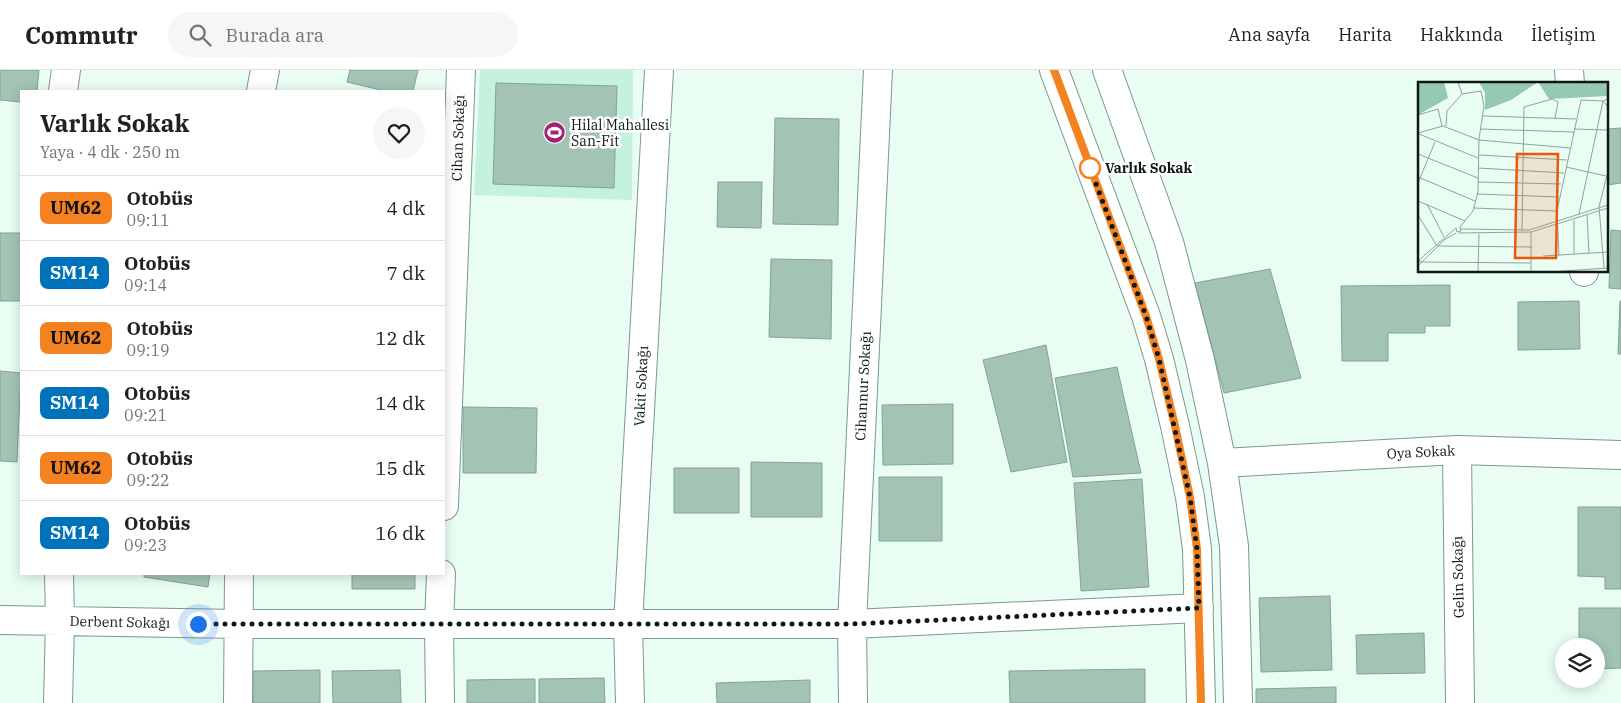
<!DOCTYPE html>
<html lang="tr">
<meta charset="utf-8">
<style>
:root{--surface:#fff;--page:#f6f6f6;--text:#202124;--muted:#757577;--line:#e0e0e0}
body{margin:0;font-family:"IBM Plex Serif",serif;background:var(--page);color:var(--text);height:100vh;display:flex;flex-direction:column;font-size:19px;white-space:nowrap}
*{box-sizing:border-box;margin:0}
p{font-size:16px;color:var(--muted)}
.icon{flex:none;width:28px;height:28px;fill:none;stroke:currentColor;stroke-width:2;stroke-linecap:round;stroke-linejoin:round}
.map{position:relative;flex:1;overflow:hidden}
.side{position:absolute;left:20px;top:20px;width:425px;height:485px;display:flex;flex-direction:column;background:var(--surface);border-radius:0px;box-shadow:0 2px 12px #0003}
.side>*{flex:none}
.badge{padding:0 10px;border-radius:8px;font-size:18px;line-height:32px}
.controls{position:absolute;left:1555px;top:568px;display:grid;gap:10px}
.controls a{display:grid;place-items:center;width:50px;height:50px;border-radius:50%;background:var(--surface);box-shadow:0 2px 12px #0003;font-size:25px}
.you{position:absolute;width:25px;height:25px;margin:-12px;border:4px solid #fff;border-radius:50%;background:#1a73e8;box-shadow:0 0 0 8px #1a73e833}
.map>.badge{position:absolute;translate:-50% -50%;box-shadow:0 0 0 2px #fff}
.round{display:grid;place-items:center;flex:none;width:52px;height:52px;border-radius:26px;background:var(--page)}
.overview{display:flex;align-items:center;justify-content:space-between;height:85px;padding:0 20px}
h1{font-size:24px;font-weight:800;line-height:38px}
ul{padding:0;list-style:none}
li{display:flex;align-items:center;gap:15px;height:65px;padding:0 20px;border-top:1px solid var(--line)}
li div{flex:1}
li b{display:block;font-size:19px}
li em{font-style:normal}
li .badge{min-width:55px;font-weight:700;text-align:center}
header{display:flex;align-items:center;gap:30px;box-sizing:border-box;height:70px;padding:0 25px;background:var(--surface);border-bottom:1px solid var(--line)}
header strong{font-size:24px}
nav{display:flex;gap:28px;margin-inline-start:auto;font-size:18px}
.search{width:350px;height:45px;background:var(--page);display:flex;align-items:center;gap:12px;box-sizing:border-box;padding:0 18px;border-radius:28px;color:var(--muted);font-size:19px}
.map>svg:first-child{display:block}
.green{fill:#c4f2dd}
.building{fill:#a3c4b5;stroke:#83a394}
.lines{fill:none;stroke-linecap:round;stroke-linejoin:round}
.minor-casing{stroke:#7a9a8b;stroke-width:30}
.minor{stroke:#fff;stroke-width:28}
.line-casing{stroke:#fff;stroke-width:11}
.line{stroke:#f58220;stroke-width:8}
.walk{stroke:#0d1914;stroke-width:5;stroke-dasharray:0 9}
.stop-dot{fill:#fff;stroke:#f58220;stroke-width:2.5}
.labels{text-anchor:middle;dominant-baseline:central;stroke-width:5;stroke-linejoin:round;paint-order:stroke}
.poi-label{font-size:14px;fill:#0d1914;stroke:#fff;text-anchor:start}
.street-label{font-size:14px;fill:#0d1914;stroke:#fff}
.stop-label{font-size:14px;font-weight:bold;fill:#0d1914;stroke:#fff;text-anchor:start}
.inset-road{fill:none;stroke:#91a29a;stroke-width:1}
.view{fill:#e8590c;fill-opacity:0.15;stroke:#e8590c;stroke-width:2.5}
.inset-edge{fill:none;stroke:#0d1914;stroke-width:2.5}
</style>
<header>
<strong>Commutr</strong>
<div class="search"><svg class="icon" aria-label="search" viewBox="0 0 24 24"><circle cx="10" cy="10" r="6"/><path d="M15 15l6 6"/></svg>Burada ara</div>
<nav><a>Ana sayfa</a><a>Harita</a><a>Hakkında</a><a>İletişim</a></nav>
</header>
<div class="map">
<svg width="1621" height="633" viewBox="0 0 1621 633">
<rect width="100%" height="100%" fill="#e9fdf3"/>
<path class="green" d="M480 0H633L632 130 474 125Z"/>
<path class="building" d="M0 0H39L37 21H21V32L0 30Z
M350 0H418L413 21H385L347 12Z
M496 13 617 16 614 118 493 114Z
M775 48 839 49 838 155 773 154Z
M1621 58V113L1607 115V59Z
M718 112H762L761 158 717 157Z
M1611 160 1621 161V219L1609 218Z
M0 163H21V231H0Z
M771 189 832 190 831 269 769 267Z
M1270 199 1301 308 1224 323 1195 213Z
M1450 215V256H1425V263H1388V291H1342L1341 216Z
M1579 231 1580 279 1518 280V232Z
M1620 231H1621V284H1618Z
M1046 275 1067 392 1011 402 983 290Z
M1117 297 1141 403 1073 407 1055 308Z
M0 301 21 303 17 392 0 391Z
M953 334V394L883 395 882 335Z
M463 337 537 338 536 403H463Z
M751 392 822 393V447H751Z
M674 398H739V443H674Z
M879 407H942V471H879Z
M1142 409 1149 517 1081 521 1074 413Z
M1578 437H1621V519H1605V507L1578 506Z
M144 504H210L208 517 144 507Z
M352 504H415V519H352Z
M1330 526 1332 600 1261 602 1259 528Z
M1579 538H1621V598L1596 599V576H1579Z
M1424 563 1425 603 1357 604 1356 565Z
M1145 599V633H1010L1009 601Z
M320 600V633H253V601Z
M400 600 401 633H333L332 601Z
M604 608 605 633H539V609Z
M535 609V633H467V610Z
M810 610V633H717L716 613Z
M1336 617V633H1256V619Z"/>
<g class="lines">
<defs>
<path id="minor" d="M1054 0 1146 246 1159 289 1175 356 1190 427 1197 479 1201 633
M1107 0 1169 172 1200 290 1222 393 1234 476 1238 633
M1569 0 1570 14
M63 21 66 0
M261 21 265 0
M1584 201V202
M1457 380 1460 633
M1222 393 1457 380 1621 385
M444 436 461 0
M0 550 238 554H852L1199 538
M58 633 60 551 59 504
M238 633 239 504
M440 633 439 554 441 504
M630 633 628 554 659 0
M853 633 852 554 878 0"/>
</defs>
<use href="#minor" class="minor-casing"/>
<use href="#minor" class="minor"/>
</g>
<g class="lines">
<defs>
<path id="line" d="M1054 0 1146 246 1159 289 1175 356 1190 427 1197 479 1201 633"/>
</defs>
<use href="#line" class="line-casing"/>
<use href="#line" class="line"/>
<path class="walk" d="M198 554H852L1199 538 1197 479 1190 427 1159 289 1146 246 1090 98"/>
</g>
<defs>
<symbol id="stadium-disc" viewBox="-11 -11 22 22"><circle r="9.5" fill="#a12377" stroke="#fff"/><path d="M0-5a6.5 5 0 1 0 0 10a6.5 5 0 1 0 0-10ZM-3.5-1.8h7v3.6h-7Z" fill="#fff"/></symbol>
</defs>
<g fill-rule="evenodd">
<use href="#stadium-disc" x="542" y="50" width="25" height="25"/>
</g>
<circle class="stop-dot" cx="1090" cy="98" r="10"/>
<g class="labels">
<g class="poi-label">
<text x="571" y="55">Hilal Mahallesi<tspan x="571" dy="16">San-Fit</tspan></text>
</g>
<g class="street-label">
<text transform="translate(458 68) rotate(-88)">Cihan Sokağı</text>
<text transform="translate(641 316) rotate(-87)">Vakit Sokağı</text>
<text transform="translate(863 316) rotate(-87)">Cihannur Sokağı</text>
<text transform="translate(1421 382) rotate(-3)">Oya Sokak</text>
<text transform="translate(1458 507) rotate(-91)">Gelin Sokağı</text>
<text transform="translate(120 552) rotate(1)">Derbent Sokağı</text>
</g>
<g class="stop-label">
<text x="1105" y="98">Varlık Sokak</text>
</g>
</g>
<g transform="translate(1418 12)">
<rect width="190" height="190" fill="#e9fdf3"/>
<path d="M0 0H26L30 16 0 33ZM61 0H190V14L131 17 120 0 93 18 67 28V11Z" fill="#95c9b1"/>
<path class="inset-road" d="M0 33 20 27 24 44M65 34 158 37M28 44 29 29 44 12 40 0M62 47 156 50M156 47 190 48M0 51 25 44 61 58 152 66M1 52 60 76M0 72 60 96M61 73 149 78M148 85 188 94M60 86 146 91M0 95 57 119M60 100 143 102M0 101 17 60M59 112 141 115M0 119 47 139M9 122 26 155M55 126 139 129M161 132 185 19 190 17M0 133 19 164 114 165M169 133 171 171M156 138V172M38 146 39 150 43 149 42 145 55 129 60 110 61 57 66 24 63 9 44 12M43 147 111 148 190 123M104 149 106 25 134 17 140 20 137 37M41 151 113 150 190 126M141 173 139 129 163 18 185 19 190 25M125 174 190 170M0 176 2 180 113 181M1 178 38 146M0 184 26 158 38 151M186 186 181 125 190 89M60 190 61 152M113 190V150M131 190 190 186"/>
<path class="view" d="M99 72H140L138 176H97Z"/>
<rect width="190" height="190" class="inset-edge"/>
</g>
</svg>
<div class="controls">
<a><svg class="icon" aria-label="layers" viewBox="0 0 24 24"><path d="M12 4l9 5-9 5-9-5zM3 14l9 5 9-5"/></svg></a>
</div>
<div class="you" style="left:198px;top:554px"></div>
<section class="side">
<div class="overview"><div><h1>Varlık Sokak</h1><p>Yaya · 4 dk · 250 m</p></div><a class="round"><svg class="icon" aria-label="heart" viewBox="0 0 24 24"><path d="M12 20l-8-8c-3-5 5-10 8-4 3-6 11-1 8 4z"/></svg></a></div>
<ul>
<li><span class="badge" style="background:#f58220;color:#111">UM62</span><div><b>Otobüs</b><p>09:11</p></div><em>4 dk</em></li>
<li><span class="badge" style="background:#0072bc;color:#fff">SM14</span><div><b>Otobüs</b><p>09:14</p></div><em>7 dk</em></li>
<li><span class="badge" style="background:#f58220;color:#111">UM62</span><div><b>Otobüs</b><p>09:19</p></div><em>12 dk</em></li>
<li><span class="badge" style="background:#0072bc;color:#fff">SM14</span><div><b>Otobüs</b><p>09:21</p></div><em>14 dk</em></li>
<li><span class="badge" style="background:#f58220;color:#111">UM62</span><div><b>Otobüs</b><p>09:22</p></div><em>15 dk</em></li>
<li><span class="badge" style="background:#0072bc;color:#fff">SM14</span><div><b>Otobüs</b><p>09:23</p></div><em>16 dk</em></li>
</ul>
</section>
</div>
